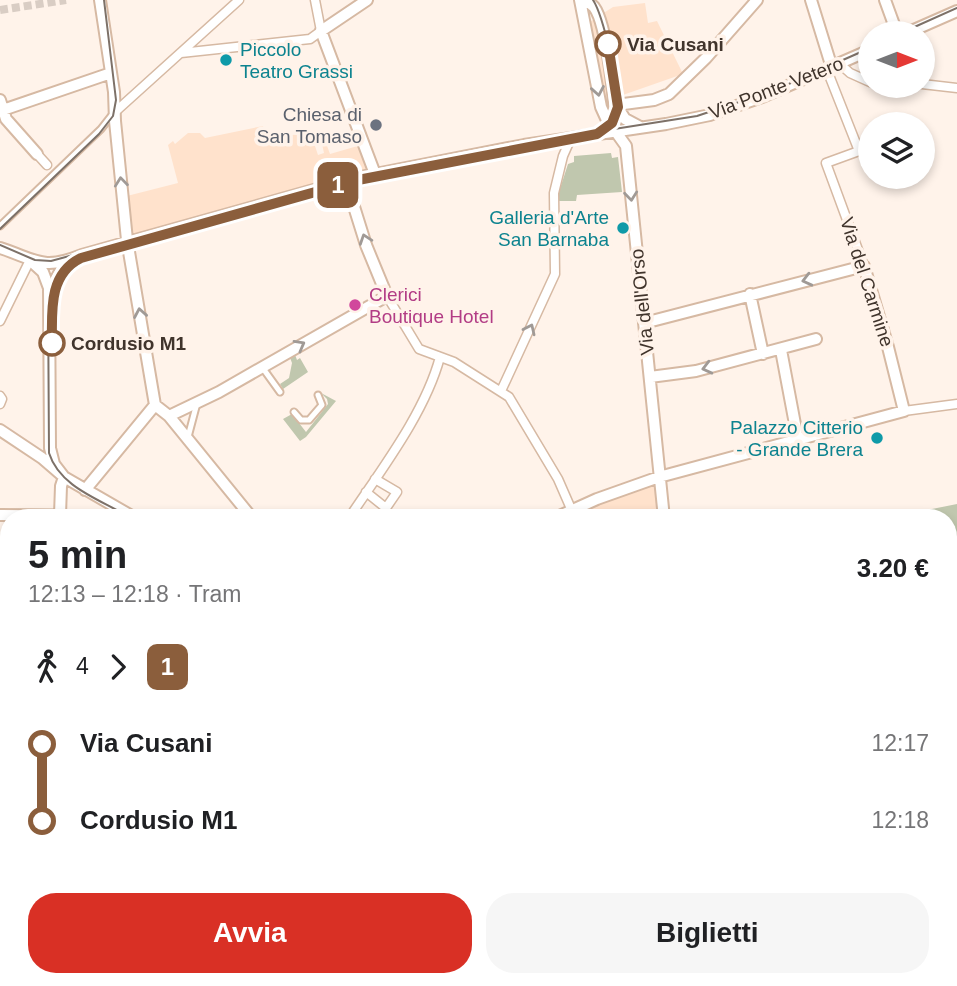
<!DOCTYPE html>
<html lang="it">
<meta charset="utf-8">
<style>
:root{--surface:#fff;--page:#f6f6f6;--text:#202124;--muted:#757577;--accent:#d93025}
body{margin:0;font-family:Helvetica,sans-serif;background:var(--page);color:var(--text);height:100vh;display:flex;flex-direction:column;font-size:26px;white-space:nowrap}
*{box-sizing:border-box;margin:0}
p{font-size:23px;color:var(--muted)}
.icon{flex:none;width:38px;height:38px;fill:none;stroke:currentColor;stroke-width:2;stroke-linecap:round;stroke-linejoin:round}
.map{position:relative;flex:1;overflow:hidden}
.drawer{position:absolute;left:0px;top:509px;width:957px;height:478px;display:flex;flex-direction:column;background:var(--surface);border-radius:28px 28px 0 0;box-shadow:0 4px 10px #0003}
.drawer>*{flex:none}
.badge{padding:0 14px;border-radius:10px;font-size:24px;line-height:46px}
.needle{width:46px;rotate:90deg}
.controls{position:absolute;left:858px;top:21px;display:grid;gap:14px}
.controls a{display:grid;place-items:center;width:77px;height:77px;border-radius:50%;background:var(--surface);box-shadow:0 4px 10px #0003;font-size:35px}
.map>.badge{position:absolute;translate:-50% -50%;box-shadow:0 0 0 4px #fff}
.legs{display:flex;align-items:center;gap:10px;height:77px;padding:0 28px;font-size:23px}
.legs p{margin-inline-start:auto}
.head{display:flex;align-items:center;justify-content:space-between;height:119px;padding:0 28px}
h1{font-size:38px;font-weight:700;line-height:52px}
.action{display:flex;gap:14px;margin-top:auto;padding:14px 28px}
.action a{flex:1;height:80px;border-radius:28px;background:var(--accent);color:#fff;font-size:28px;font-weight:700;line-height:80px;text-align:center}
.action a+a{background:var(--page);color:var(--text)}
ul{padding:0 28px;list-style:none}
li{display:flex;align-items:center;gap:24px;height:77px;font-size:26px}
li i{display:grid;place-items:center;width:10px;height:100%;margin:0 9px;background:currentColor}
li i::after{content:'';width:18px;height:18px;margin:-9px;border:5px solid;border-radius:50%;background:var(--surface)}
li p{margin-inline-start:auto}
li:first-child i{background:linear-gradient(#0000 50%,currentColor 0)}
li:last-child i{background:linear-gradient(currentColor 50%,#0000 0)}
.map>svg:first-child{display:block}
.built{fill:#ffe2cc}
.green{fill:#c0c7ae}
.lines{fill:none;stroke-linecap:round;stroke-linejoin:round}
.pedestrian-tunnel{stroke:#d9cdc4;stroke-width:8;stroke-dasharray:8 4;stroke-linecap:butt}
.service-casing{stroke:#d6b9a3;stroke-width:9}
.pedestrian-casing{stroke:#d6b9a3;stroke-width:11}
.minor-casing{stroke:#d6b9a3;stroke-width:14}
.service{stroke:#fff;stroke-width:5}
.pedestrian{stroke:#fff;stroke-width:8}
.minor{stroke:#fff;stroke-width:10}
.tram{stroke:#7d7168;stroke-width:2}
.oneway{stroke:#a09a96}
.line-1-casing{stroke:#fff;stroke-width:16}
.line-1{stroke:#8b5e3c;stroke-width:10}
.stop-1-dot{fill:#fff;stroke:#8b5e3c;stroke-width:3.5}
.culture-dot{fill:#0f9aa8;stroke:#fff3ea;stroke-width:2.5}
.worship-dot{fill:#6b7280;stroke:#fff3ea;stroke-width:2.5}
.hotel-dot{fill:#d1479c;stroke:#fff3ea;stroke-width:2.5}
.labels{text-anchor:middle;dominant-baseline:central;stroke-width:7;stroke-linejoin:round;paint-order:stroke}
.stop-label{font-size:19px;font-weight:bold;fill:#40342c;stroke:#fff3ea;text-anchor:start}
.culture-label{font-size:19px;fill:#0d838f;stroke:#fff3ea;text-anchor:end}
.street-label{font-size:19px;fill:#40342c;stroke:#fff3ea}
.worship-label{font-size:19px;fill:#5b616d;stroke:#fff3ea;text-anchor:end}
.hotel-label{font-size:19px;fill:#b23c85;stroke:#fff3ea;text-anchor:start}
</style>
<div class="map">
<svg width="957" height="986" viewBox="0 0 957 986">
<rect width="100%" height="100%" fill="#fff3ea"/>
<path class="built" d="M645 3 648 23 657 21 683 74 600 103 585 25 613 7Z
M263 126 265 133 273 131 276 140 299 133 302 143 313 140 318 155 324 153 322 144 326 143 330 154 361 145 375 174 128 242 123 197 178 183 168 145 173 141 175 144 188 133H200L205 138Z
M659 477 665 518H558Z
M858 978H914L934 986H853Z"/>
<path class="green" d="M611 153 612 158 618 157 622 192 577 195 576 201H556L568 164 574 162V156Z
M294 352 297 360 300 358 308 372 283 389 280 384 289 378 292 363 289 355Z
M321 393 336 401 306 437 300 441 283 419 292 414 306 432 328 404 327 399Z
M957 504V706L954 701 955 671 948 638V518H923L922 511Z"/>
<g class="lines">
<path class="pedestrian-tunnel" d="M0 10 66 0
M0 937 7 948"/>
<defs>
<path id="service" d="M0 226 101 129 112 115
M262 367 280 392
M294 412 301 420H309L322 405 318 395
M188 437 197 403"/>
<path id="pedestrian" d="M181 53 310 39 321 31 315 0
M840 64 850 73 870 82
M827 70 859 151 826 163 864 266
M922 84 957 88
M115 112 239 0
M37 154 47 165
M387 296 419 349 454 362 509 397 558 479 572 511
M0 321 30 260
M501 391 555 274 554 193 563 156 571 138
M0 396 2 399 0 404
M904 411 957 404
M366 492 386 508 397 492 375 479
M349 518C381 470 425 413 440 357
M0 782H9
M0 851 9 850
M0 926 9 921
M7 948 9 950
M40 981 46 986"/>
<path id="minor" d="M100 0 114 92 115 121 127 240 155 405 169 416 252 518
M367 0 321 31 375 174
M580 0 601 107 606 118 626 146 664 518
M585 0C588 2 591 4 594 7 607 24 616 108 615 131
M811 0 832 68
M885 0 897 33
M907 33 957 11
M0 100 6 119 37 154
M616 105 654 100 669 94 706 58 757 0
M616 105 625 119 640 127
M0 111 111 73
M0 248C37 260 42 271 82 255L360 177 524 145 666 124 710 115 762 97 870 50
M32 262 43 272 49 288 50 448 54 464 64 477
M52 294 56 279 65 263
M750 294 763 354
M781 350 798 440
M650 377 696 371 816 339
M169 416 219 392 387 296 366 245 346 181
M0 430 42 458 64 477 135 518
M85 490 155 405
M0 515 128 516
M60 515 61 486 64 477
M555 518 597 499 659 477 904 411 888 347 864 266 644 323
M0 600H9
M948 852 957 845
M166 978 176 986
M345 978 348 986
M749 978 758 986
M912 978 931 986
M49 986 55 978
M289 986 290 978
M382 986 396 978"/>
</defs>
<use href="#service" class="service-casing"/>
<use href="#pedestrian" class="pedestrian-casing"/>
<use href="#minor" class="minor-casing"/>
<use href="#service" class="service"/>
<use href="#pedestrian" class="pedestrian"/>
<use href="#minor" class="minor"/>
<path class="tram" d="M593 0C603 15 620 88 618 107 617 118 611 127 601 133
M901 33 957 8
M0 229 99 134 113 116 116 100 104 0
M0 245 35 260 51 261 388 169 525 143 697 116 775 90 870 48
M70 258 56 273 48 294 49 453C60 488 102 500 131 518
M753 978 762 986"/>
</g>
<defs><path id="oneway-chevron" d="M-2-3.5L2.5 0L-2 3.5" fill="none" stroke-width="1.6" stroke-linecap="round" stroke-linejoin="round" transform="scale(1.75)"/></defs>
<g class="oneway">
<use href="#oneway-chevron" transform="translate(598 91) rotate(80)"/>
<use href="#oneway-chevron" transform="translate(121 182) rotate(-96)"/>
<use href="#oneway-chevron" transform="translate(631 196) rotate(84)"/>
<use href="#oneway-chevron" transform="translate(365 239) rotate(-109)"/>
<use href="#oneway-chevron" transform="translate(807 280) rotate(166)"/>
<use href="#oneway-chevron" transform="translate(140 313) rotate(-100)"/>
<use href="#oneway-chevron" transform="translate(530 329) rotate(-65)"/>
<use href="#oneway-chevron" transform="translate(300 345) rotate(-29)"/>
<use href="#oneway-chevron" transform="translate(707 368) rotate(166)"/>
</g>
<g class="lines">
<defs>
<path id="line-1" d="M52 343C52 312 48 274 81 258L358 180 597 134 612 123 618 107 608 44"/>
</defs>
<use href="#line-1" class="line-1-casing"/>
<use href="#line-1" class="line-1"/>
</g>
<g class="stop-1-dot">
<circle cx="608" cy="44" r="12"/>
<circle cx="52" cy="343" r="12"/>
</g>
<g class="culture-dot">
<circle cx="226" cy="60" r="7"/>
<circle cx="623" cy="228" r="7"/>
<circle cx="877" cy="438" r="7"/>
</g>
<circle class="worship-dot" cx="376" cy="125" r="7"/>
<circle class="hotel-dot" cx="355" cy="305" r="7"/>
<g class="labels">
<g class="stop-label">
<text x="627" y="44">Via Cusani</text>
<text x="71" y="343">Cordusio M1</text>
</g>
<g class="culture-label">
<text x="240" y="49" text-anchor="start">Piccolo<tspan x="240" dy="22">Teatro Grassi</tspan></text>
<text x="609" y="217">Galleria d'Arte<tspan x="609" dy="22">San Barnaba</tspan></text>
<text x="863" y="427">Palazzo Citterio<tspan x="863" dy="22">- Grande Brera</tspan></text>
</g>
<g class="street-label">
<text transform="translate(776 88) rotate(-21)">Via Ponte Vetero</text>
<text transform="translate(867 282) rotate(72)">Via del Carmine</text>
<text transform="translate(642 302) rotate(-96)">Via dell'Orso</text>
</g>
<g class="worship-label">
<text x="362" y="114">Chiesa di<tspan x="362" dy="22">San Tomaso</tspan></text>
</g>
<g class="hotel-label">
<text x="369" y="294">Clerici<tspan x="369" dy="22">Boutique Hotel</tspan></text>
</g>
</g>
</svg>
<div class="controls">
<a><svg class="needle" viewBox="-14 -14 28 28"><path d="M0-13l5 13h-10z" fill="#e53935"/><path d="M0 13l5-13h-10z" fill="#757577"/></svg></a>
<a><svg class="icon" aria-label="layers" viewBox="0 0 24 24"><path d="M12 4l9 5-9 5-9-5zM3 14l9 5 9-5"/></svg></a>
</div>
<b class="badge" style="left:338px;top:185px;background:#8b5e3c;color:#fff">1</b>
<section class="drawer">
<div class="head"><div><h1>5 min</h1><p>12:13 – 12:18 · Tram</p></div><b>3.20 €</b></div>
<div class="legs"><svg class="icon" aria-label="walk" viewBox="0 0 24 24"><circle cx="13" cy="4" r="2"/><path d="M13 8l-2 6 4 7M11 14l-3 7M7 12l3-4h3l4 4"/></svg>4<svg class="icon" aria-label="forward" viewBox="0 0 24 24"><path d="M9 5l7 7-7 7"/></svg><b class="badge" style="background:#8b5e3c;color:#fff">1</b></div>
<ul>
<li><i style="color:#8b5e3c"></i><b>Via Cusani</b><p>12:17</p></li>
<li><i style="color:#8b5e3c"></i><b>Cordusio M1</b><p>12:18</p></li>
</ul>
<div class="action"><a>Avvia</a><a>Biglietti</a></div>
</section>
</div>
